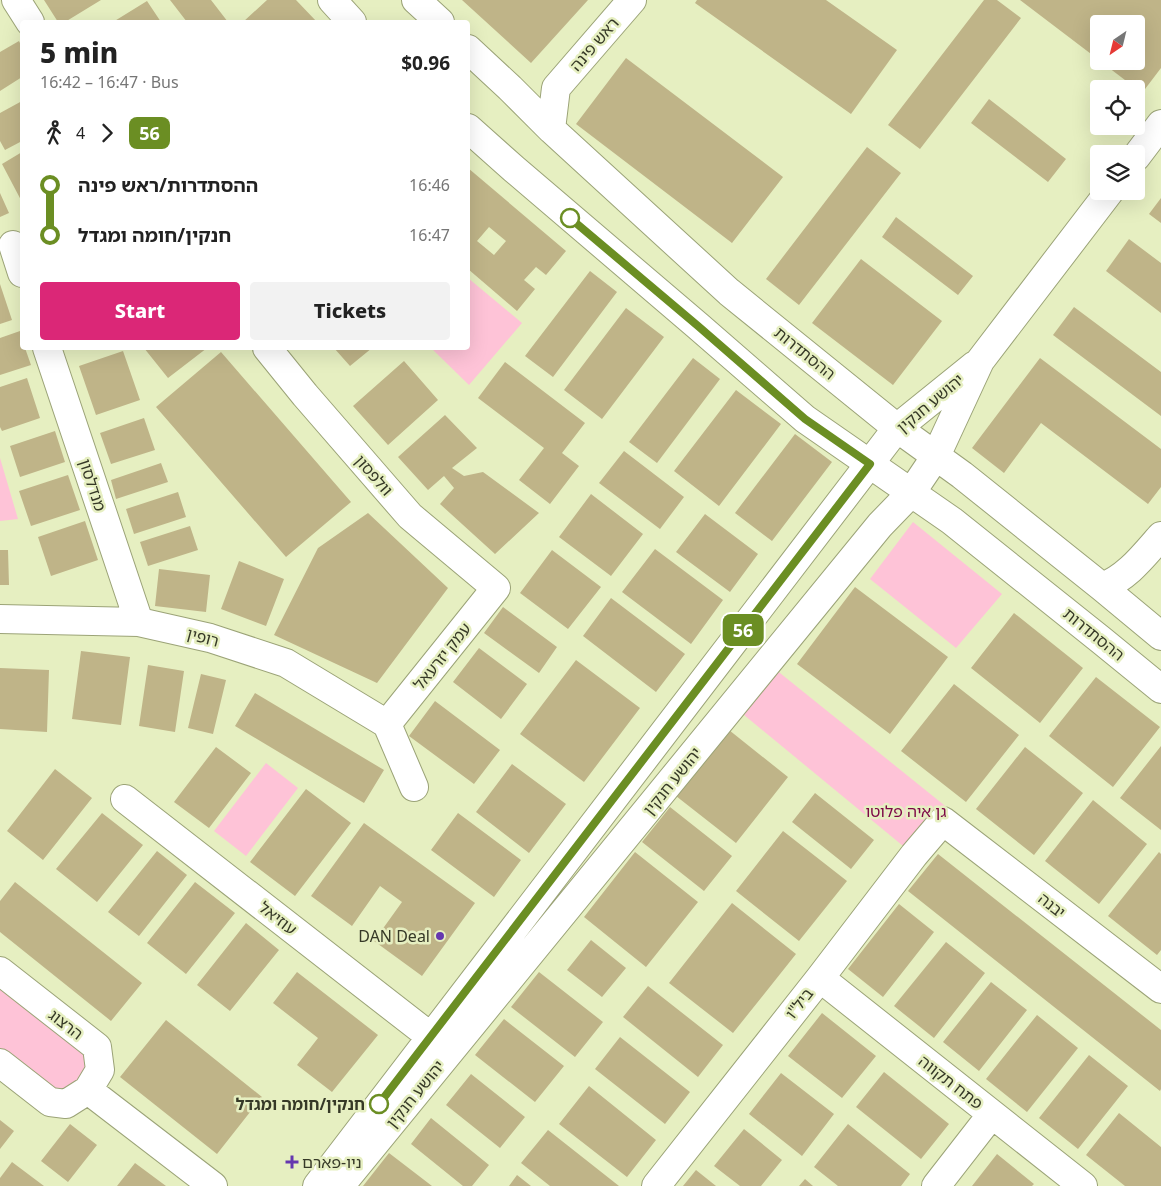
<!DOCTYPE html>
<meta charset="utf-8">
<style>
:root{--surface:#fff;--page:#f2f2f2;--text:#222;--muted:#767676;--accent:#db2777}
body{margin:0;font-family:"Noto Sans","Noto Sans Hebrew",sans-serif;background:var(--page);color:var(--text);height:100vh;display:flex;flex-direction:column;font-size:19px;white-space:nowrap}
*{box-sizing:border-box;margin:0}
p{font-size:16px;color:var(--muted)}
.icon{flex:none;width:28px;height:28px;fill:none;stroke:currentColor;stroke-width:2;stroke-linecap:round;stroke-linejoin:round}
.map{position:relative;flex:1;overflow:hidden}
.side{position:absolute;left:20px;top:20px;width:450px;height:330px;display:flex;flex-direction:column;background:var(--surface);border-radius:5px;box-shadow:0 5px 20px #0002}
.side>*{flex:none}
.badge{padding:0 10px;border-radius:8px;font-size:18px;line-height:32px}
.needle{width:32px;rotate:215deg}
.controls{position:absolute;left:1090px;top:15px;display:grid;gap:10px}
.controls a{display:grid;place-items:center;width:55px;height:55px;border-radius:5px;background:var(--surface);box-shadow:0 5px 20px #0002;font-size:25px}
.map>.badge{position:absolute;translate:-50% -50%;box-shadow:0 0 0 2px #fff}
.legs{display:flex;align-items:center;gap:8px;height:55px;padding:0 20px;font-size:16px}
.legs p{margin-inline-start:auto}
.overview{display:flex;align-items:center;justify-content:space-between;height:85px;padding:0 20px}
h1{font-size:28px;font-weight:800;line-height:38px}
.cta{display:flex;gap:10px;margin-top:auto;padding:10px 20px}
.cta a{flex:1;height:58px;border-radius:5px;background:var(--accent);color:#fff;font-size:20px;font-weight:800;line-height:58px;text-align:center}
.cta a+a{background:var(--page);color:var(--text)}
ul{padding:0 20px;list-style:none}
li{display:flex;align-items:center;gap:18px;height:50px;font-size:19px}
li i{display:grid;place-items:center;width:8px;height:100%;margin:0 6px;background:currentColor}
li i::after{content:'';width:12px;height:12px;margin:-6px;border:4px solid;border-radius:50%;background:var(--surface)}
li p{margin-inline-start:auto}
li:first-child i{background:linear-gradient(#0000 50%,currentColor 0)}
li:last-child i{background:linear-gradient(currentColor 50%,#0000 0)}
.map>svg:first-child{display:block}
.green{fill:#fec3d7}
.building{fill:#bfb488;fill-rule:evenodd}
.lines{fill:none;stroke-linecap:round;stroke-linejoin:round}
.minor-casing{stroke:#9ba377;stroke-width:30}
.minor{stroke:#fff;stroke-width:28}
.line-1-casing{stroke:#fff;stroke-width:11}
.line-1{stroke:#6b8e23;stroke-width:8}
.stop-1-dot{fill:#fff;stroke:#6b8e23;stroke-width:2.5}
.poi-dot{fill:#6537af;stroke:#e6efc1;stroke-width:2}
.labels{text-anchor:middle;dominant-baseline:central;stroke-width:5;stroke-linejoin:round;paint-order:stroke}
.street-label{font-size:16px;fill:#363927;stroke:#e6efc1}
.park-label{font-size:16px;fill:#7c0746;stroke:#e6efc1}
.poi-label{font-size:16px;fill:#363927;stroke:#e6efc1;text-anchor:end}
.stop-label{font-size:16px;font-weight:bold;fill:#363927;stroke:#e6efc1;text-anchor:end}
</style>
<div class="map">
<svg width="1161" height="1186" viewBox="0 0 1161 1186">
<rect width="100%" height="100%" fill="#e6efc1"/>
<path class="green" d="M468 278 522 323 469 385 431 348H468Z
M0 458 18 519 0 521Z
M913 522 1002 594 956 648 870 579Z
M775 669 949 809 914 855 738 710Z
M266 763 298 788 246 856 214 831Z
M0 971 97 1047 66 1104 0 1063Z"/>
<path class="building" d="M44 0H101L65 22H58Z
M170 0H211L228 22H187Z
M267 0H296L317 22H243Z
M462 0H588L531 63Z
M697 0H826L897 50 851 114 695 3Z
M984 0H997L1021 18 920 149 888 125Z
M1020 0H1161V68L1142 93 1100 61H1136V24H1099V60Z
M147 1 161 22H113Z
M19 41 22 47V77L0 91V52Z
M626 58 783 177 732 243 576 124Z
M989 99 1066 159 1048 182 971 123Z
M22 101V141L5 150 0 141V113Z
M867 147 901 173 799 305 766 279Z
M22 152V202L2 164Z
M468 168 566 251 546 275 536 267 524 280 535 289 517 311 468 269ZM489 227 506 241 494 255 477 241Z
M0 193 9 213 0 217Z
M1161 198V223L1149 214Z
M896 217 973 276 958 295 882 237Z
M1129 239 1161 263V313L1106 271Z
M861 259 942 321 893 385 812 323Z
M590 271 617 292 553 377 525 356Z
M0 284 12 320 0 324Z
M1074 307 1161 372V416L1053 335Z
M626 308 664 337 602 419 564 390Z
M20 331 22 340V348H25L31 365 0 375V338Z
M144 348H207L168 378Z
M334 348H372L350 366Z
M123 351 140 400 96 415 79 366Z
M221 352 351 502 286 557 156 407Z
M693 358 720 379 657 463 629 442Z
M1040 358 1161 449V487L1148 504 1041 423 1004 473 972 448Z
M404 361 438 400 388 445 353 406Z
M505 362 585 423 562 453 579 466 550 504 519 480 544 448 478 398Z
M27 378 40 418 2 431 0 427V387Z
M736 390 781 424 719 506 674 471Z
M445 415 477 448 452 468 464 476 483 472 539 513 495 554 440 504 454 488 444 476 428 490 398 457Z
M144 418 155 450 111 464 100 433Z
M55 431 65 462 20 477 10 446Z
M795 434 832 462 772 541 735 513Z
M624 451 684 497 660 529 599 483Z
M161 463 168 482 116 499 111 480Z
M68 475 80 510 31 526 19 491Z
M178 492 186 517 134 534 126 509Z
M591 494 643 534 611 576 559 537Z
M368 513 448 588 377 683 274 635 318 548Z
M705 514 758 554 730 592 676 552Z
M85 521 98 560 51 576 38 537Z
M190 526 198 550 148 566 140 542Z
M655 549 723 600 691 644 622 592Z
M0 550H8L9 585H0Z
M552 550 601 587 568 629 520 593Z
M239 561 284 579 266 626 221 609Z
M159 569 210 575 206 612 155 606Z
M855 587 948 657 890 734 797 664Z
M611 598 685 654 656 692 583 636Z
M503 607 557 647 539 673 484 633Z
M1014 613 1083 668 1040 723 971 668Z
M479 648 527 684 501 719 453 682Z
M81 651 130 657 121 725 72 719Z
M576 660 640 708 584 782 520 734Z
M148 665 184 671 175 732 139 726Z
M0 668 49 670 47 732 0 729Z
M201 674 226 680 213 734 188 728Z
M1096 677 1160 727 1113 787 1049 736Z
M954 684 1019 735 966 802 901 751Z
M255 693 384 770 364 803 235 726Z
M435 701 500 750 474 784 409 736Z
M729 730 788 777 736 843 676 796Z
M1161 746V830L1120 798Z
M216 747 251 773 209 828 174 802Z
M1025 747 1083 793 1034 855 976 809Z
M512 764 566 804 529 853 476 812Z
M55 769 92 798 43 860 7 831Z
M306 789 351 823 295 896 250 862Z
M815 793 874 840 851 869 792 822Z
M1093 800 1147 844 1099 904 1045 861Z
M670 807 732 856 704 891 642 842Z
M102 813 143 845 97 902 56 869Z
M458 813 521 860 494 897 431 850Z
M364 823 475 903 422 976 374 941 402 902 380 886 352 926 311 896Z
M783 831 847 881 799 941 736 891Z
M157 851 187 875 139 936 108 912Z
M635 852 698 902 646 967 584 917Z
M1159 852 1161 854V950L1157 955 1108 916Z
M938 854 1161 1030V1089L1160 1091 908 891Z
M15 882 142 983 111 1021 0 932V901Z
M195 882 235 913 186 974 147 943Z
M732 903 796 954 733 1033 669 983Z
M899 904 934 932 883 997 848 969Z
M246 923 279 950 230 1011 197 985Z
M591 940 626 968 602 997 567 970Z
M946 942 985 973 934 1038 894 1006Z
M297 972 378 1035 332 1092 297 1065 318 1038 273 1003Z
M539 972 603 1022 575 1057 511 1007Z
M991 982 1027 1010 979 1071 943 1042Z
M648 986 723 1045 698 1077 623 1017Z
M822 1013 876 1056 842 1098 788 1056Z
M1037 1015 1078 1048 1027 1112 986 1079Z
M504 1019 564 1066 535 1102 475 1055Z
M166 1020 262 1097 217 1154 120 1077Z
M620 1037 690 1092 665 1124 595 1069Z
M1089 1055 1128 1086 1078 1149 1039 1118Z
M884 1072 949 1124 921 1159 856 1107Z
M781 1073 834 1114 802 1156 749 1114Z
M471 1074 525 1117 500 1148 446 1105Z
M589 1086 656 1140 627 1177 559 1124Z
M1119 1113 1161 1147V1186H1125L1086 1155Z
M431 1118 489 1165 472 1186H463L411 1144Z
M0 1120 14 1131 0 1149Z
M70 1124 97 1145 68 1182 41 1161Z
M848 1124 910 1174 901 1186H838L814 1167Z
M744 1129 782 1160 761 1186H740L714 1166Z
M548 1130 619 1186H550L521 1163Z
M389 1153 432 1186H363Z
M997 1154 1034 1184 1032 1186H972Z
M12 1162 44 1186H0V1178Z
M135 1163 166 1186H117Z
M696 1170 716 1186H683Z
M517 1175 531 1186H509Z
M805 1179 813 1186H799Z"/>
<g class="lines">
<defs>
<path id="minor" d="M16 0 30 22
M332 0 352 22
M416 0 440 22
M468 49 510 88 551 129 729 292 897 428 962 475 1102 587 1161 636
M468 128 514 169 698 326 805 419 952 521 1101 640 1161 689
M551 129 556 88 632 0
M1136 157 1161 124
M13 245 22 273
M47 348 139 622
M267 348 305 395 410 516 496 588 387 724
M1102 587C1127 578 1144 555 1161 536
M0 619 139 622 210 638 286 663 387 724
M387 724 414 787
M125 799 431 1037
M0 971 97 1047 100 1070 88 1090 66 1104 50 1102 0 1063
M820 978 1083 1186
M88 1090 213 1186
M317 1186 897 428 975 365
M340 1186 880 525 911 493 936 456 980 361 1110 191
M656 1186 820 978 914 855 943 821 1161 989
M936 1186 992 1114"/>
</defs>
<use href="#minor" class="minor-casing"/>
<use href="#minor" class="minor"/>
</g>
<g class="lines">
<defs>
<path id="line-1" d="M379 1104 870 464 805 419 698 326 570 218"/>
</defs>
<use href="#line-1" class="line-1-casing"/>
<use href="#line-1" class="line-1"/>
</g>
<g class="stop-1-dot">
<circle cx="570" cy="218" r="9"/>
<circle cx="379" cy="1104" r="9"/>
</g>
<g class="poi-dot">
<circle cx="440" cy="936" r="5"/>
<path d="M289.5 1154.5h5v5h5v5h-5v5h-5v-5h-5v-5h5z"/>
</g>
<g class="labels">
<g class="street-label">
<text transform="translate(594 44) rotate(-49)">ראש פינה</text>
<text transform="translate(805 353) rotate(39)">ההסתדרות</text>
<text transform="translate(930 403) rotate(-40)">יהושע חנקין</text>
<text transform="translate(374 475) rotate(49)">וולפסון</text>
<text transform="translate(93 485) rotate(72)">מנדלסון</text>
<text transform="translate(1094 634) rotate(39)">ההסתדרות</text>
<text transform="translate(203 637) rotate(15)">רופין</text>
<text transform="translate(442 656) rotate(-51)">עמק יזרעאל</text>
<text transform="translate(672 781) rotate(-51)">יהושע חנקין</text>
<text transform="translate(1052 905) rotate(38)">יבנה</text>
<text transform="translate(278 918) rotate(38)">עוזיאל</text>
<text transform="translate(799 1003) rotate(-52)">ביל"ו</text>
<text transform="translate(66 1024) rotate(38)">הרצוג</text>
<text transform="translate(951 1082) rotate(38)">פתח תקווה</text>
<text transform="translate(415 1094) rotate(-51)">יהושע חנקין</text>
</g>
<g class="park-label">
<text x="906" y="811">גן איה פלוטו</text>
</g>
<g class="poi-label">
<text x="430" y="936">DAN Deal</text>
<text x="302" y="1162" text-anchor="start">ניו-פארם</text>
</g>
<g class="stop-label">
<text x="365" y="1104">חנקין/חומה ומגדל</text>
</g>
</g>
</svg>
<div class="controls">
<a><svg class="needle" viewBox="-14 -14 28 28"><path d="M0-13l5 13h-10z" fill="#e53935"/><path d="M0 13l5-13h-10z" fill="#767676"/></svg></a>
<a><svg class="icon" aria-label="locate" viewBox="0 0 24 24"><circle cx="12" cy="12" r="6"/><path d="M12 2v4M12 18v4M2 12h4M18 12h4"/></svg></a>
<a><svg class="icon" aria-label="layers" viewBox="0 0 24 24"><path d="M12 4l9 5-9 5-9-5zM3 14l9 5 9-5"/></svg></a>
</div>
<b class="badge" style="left:743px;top:630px;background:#6b8e23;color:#fff">56</b>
<section class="side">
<div class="overview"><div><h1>5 min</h1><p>16:42 – 16:47 · Bus</p></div><b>$0.96</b></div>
<div class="legs"><svg class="icon" aria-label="walk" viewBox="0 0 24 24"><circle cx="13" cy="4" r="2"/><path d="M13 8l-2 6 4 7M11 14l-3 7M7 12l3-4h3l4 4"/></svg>4<svg class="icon" aria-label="forward" viewBox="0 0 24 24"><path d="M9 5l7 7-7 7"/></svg><b class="badge" style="background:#6b8e23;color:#fff">56</b></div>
<ul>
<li><i style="color:#6b8e23"></i><b>ההסתדרות/ראש פינה</b><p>16:46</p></li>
<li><i style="color:#6b8e23"></i><b>חנקין/חומה ומגדל</b><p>16:47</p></li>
</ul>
<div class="cta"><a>Start</a><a>Tickets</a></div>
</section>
</div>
